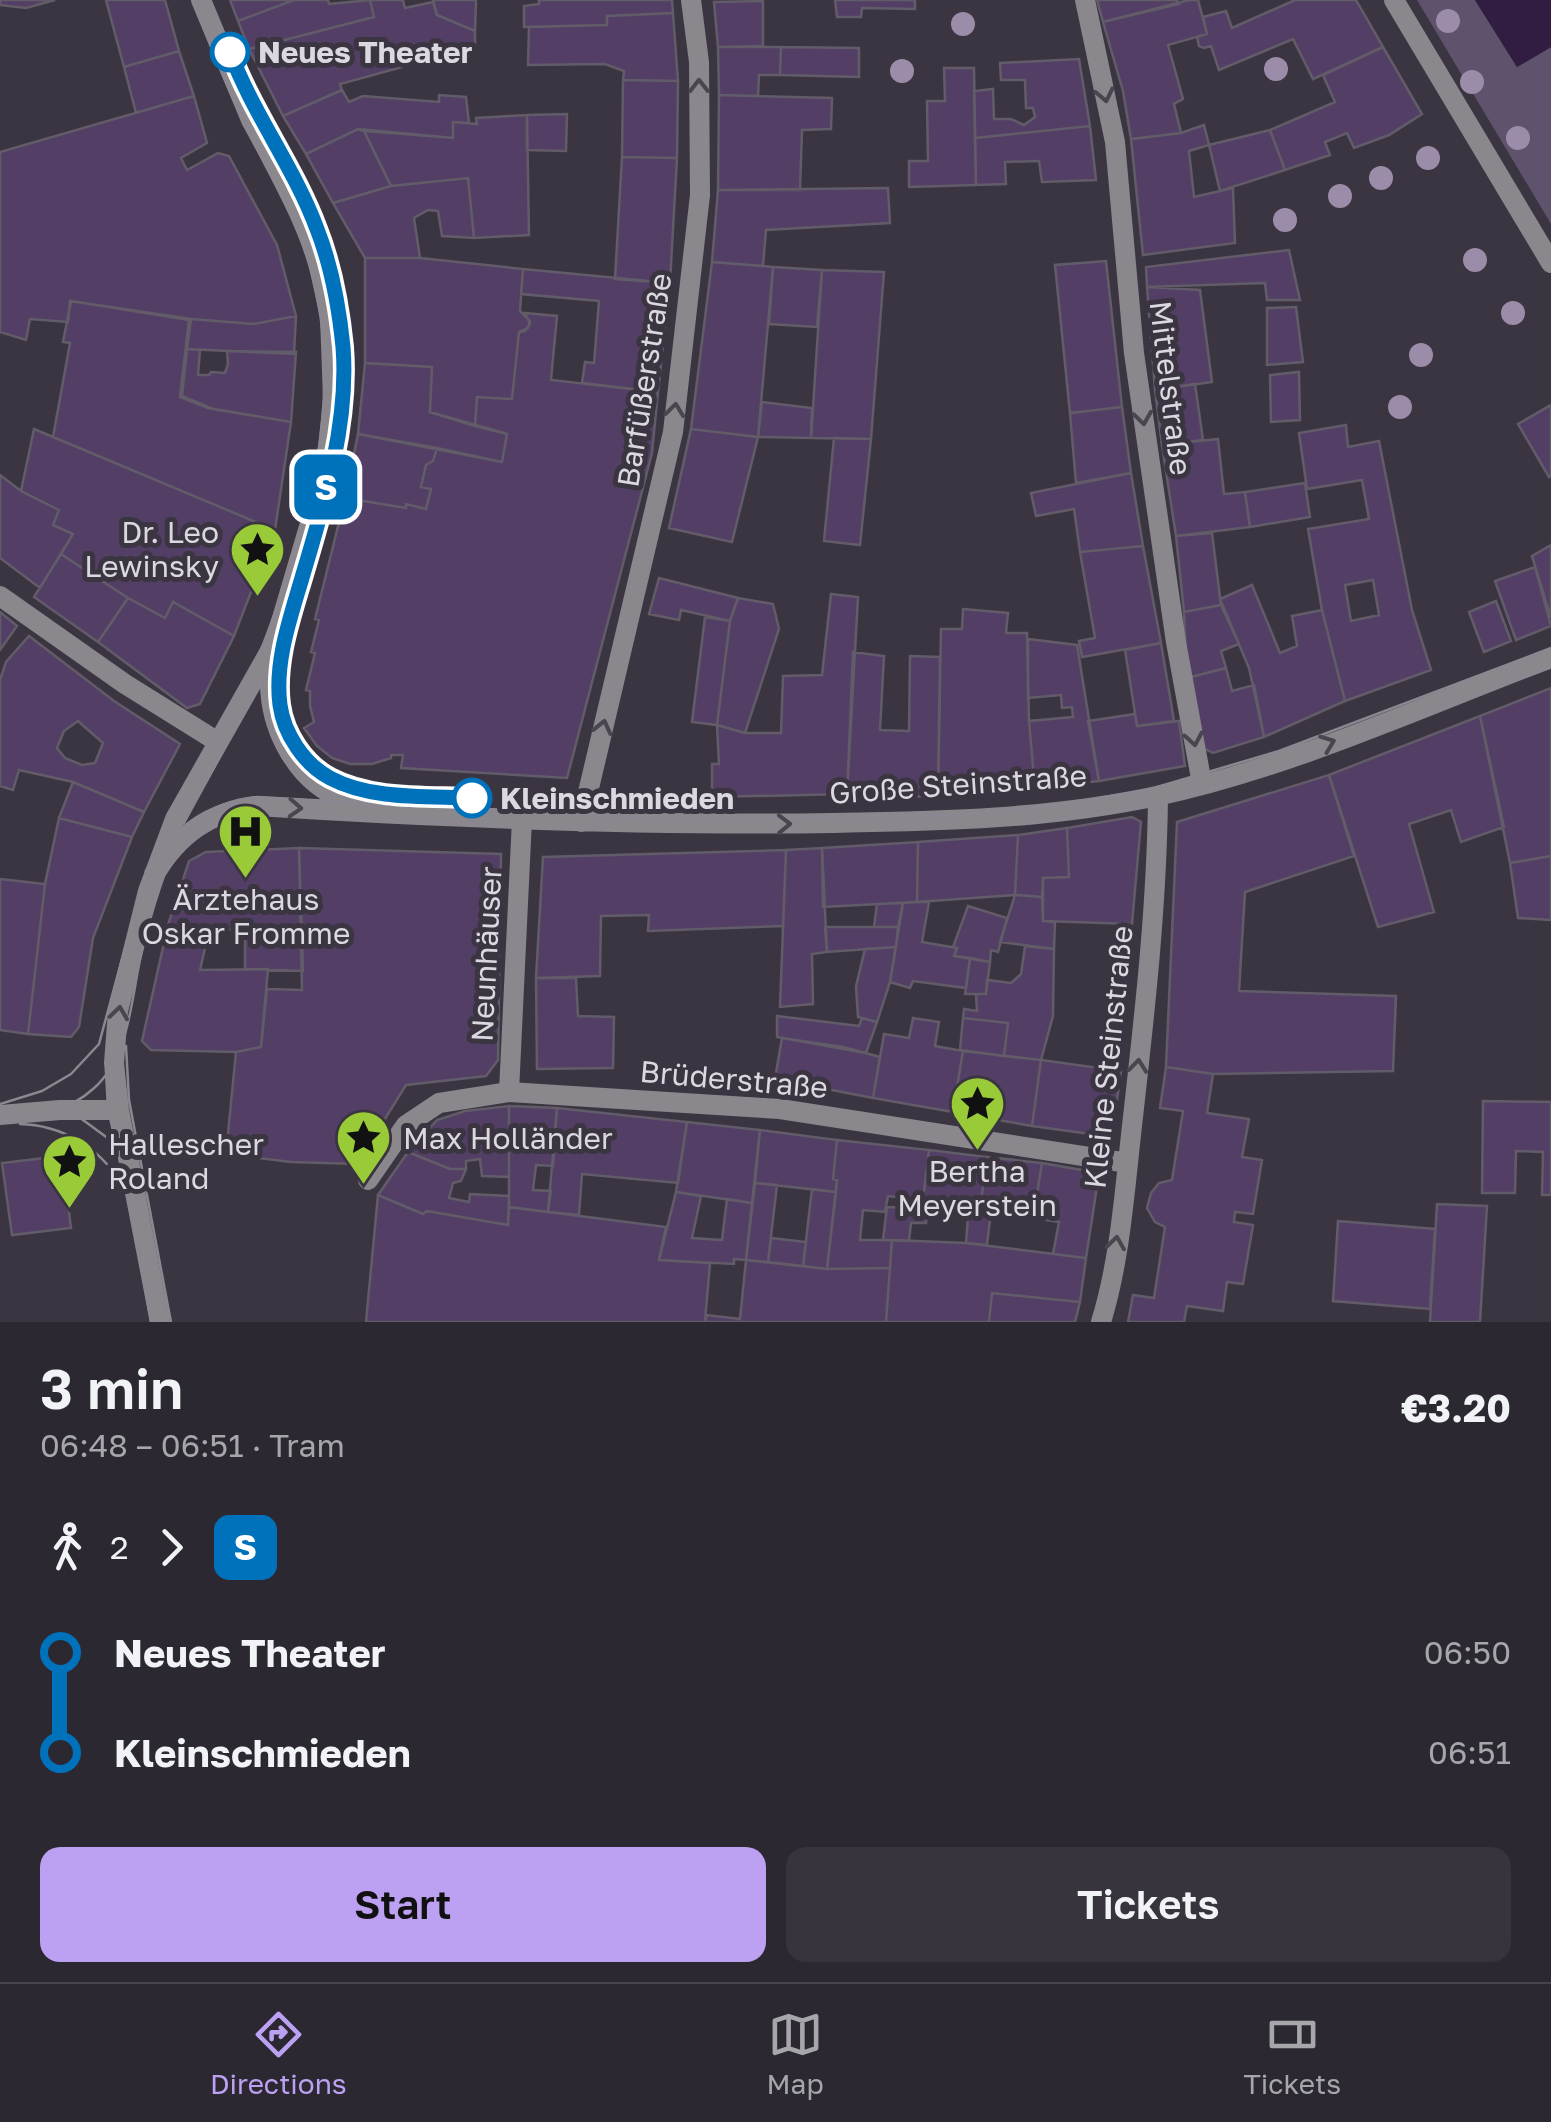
<!DOCTYPE html>
<meta charset="utf-8">
<style>
:root{--surface:#2c2831;--page:#38343d;--text:#f1f3f6;--muted:#a6a6ab;--line:#48444d;--accent:#bca0f2}
body{margin:0;font-family:"Golos Text",sans-serif;background:var(--page);color:var(--text);height:100vh;display:flex;flex-direction:column;font-size:38px;white-space:nowrap}
*{box-sizing:border-box;margin:0}
p{font-size:32px;color:var(--muted)}
.icon{flex:none;width:55px;height:55px;fill:none;stroke:currentColor;stroke-width:2;stroke-linecap:round;stroke-linejoin:round}
.map{position:relative;height:1322px;overflow:hidden}
.drawer{display:flex;flex-direction:column;background:var(--surface);flex:1}
.drawer>*{flex:none}
.badge{padding:0 20px;border-radius:15px;font-size:35px;line-height:65px}
.map>.badge{position:absolute;translate:-50% -50%;box-shadow:0 0 0 5px #fff}
.legs{display:flex;align-items:center;gap:15px;height:110px;padding:0 40px;font-size:32px}
.legs p{margin-inline-start:auto}
.summary{display:flex;align-items:center;justify-content:space-between;height:170px;padding:0 40px}
h1{font-size:55px;font-weight:600;line-height:75px}
.cta{display:flex;gap:20px;margin-top:auto;padding:20px 40px}
.cta a{flex:1;height:115px;border-radius:20px;background:var(--accent);color:#111;font-size:40px;font-weight:600;line-height:115px;text-align:center}
.cta a+a{background:var(--page);color:var(--text)}
ul{padding:0 40px;list-style:none}
li{display:flex;align-items:center;gap:35px;height:100px;font-size:38px}
li i{display:grid;place-items:center;width:15px;height:100%;margin:0 12px;background:currentColor}
li i::after{content:'';width:25px;height:25px;margin:-12px;border:8px solid;border-radius:50%;background:var(--surface)}
li p{margin-inline-start:auto}
li:first-child i{background:linear-gradient(#0000 50%,currentColor 0)}
li:last-child i{background:linear-gradient(currentColor 50%,#0000 0)}
.tab-bar{display:flex;justify-content:space-around;align-items:center;height:140px;border-top:2px solid var(--line);background:var(--surface);font-size:28px;color:var(--muted)}
.tab-bar a{display:grid;justify-items:center;gap:5px}
.tab-bar .current{color:var(--accent)}
.map>svg:first-child{display:block}
.green{fill:#5f526d}
.water{fill:#301d41}
.building{fill:#533f66;stroke:#625c69;stroke-width:2.5;fill-rule:evenodd}
.lines{fill:none;stroke-linecap:round;stroke-linejoin:round}
.pedestrian{stroke:#8a878d;stroke-width:20}
.minor{stroke:#8a878d;stroke-width:20}
.tertiary{stroke:#8a878d;stroke-width:20}
.tram{stroke:#8c8791;stroke-width:2.5}
.tree{fill:#9b8da9}
.oneway{stroke:#4b4550}
.line-1-casing{stroke:#fff;stroke-width:22}
.line-1{stroke:#0072bc;stroke-width:15}
.stop-1-dot{fill:#fff;stroke:#0072bc;stroke-width:5}
.labels{text-anchor:middle;dominant-baseline:central;stroke-width:10;stroke-linejoin:round;paint-order:stroke}
.stop-label{font-size:30px;font-weight:bold;fill:#dbd8e0;stroke:#3b3541;text-anchor:start}
.street-label{font-size:30px;fill:#dbd8e0;stroke:#3b3541}
.poi-label{font-size:30px;fill:#dbd8e0;stroke:#3b3541}
</style>
<div class="map">
<svg width="1551" height="1322" viewBox="0 0 1551 1322">
<rect width="100%" height="100%" fill="#3b3541"/>
<path class="green" d="M1417 0H1475L1517 67 1551 47V224Z"/>
<path class="water" d="M1475 0H1551V47L1517 67Z"/>
<path class="building" d="M0 0H55L26 8 0 5Z
M106 0H165L179 51 124 67Z
M230 0H294L238 21Z
M294 0H328L329 4 370 0 374 17 249 49 238 21Z
M370 0H403L405 8 433 2 437 15 475 31V47L340 84 342 90 283 116 249 49 374 17Z
M433 0H476L475 31 437 15Z
M539 0H672L673 13 607 16V25L524 27V6L539 4Z
M835 0H915V9L862 8 861 17H837Z
M1097 0H1177L1179 4 1103 22Z
M1189 0H1198L1207 34 1168 45 1183 99 1174 104 1181 133 1131 139 1123 91 1103 22Z
M1295 0H1356L1383 47 1313 79 1293 39 1219 70 1211 46 1204 48 1199 46 1197 37 1207 34 1203 17 1226 11 1232 28Z
M763 1V46L718 47 714 2Z
M673 13 678 81 623 80 624 71 605 64 528 65 529 27 607 25V16Z
M718 47H781L780 75H759L758 96 719 95Z
M781 47 859 48V77L780 75Z
M1383 47 1422 114 1389 135 1354 148 1347 133 1325 142 1330 155 1285 170 1270 130 1335 102 1323 75Z
M179 51 194 96 136 113 124 67Z
M1079 59 1090 126 975 138 974 91 993 89 994 119H1011L1024 125 1035 117 1033 108H1026L1025 80H1001L1000 63Z
M944 68H974L976 185 909 187V161H928L927 101H945Z
M623 80 678 81 677 158 622 157Z
M342 90 349 102 363 96 439 102V95L466 97 469 123 453 122V138L358 129 306 154 283 116Z
M719 95 832 98 831 129 802 130 800 190H718Z
M194 96 207 143 181 158 187 170 218 153 229 156 277 245 296 316 254 324 191 319 70 301 68 322 30 319 26 340 0 332V152Z
M567 114 566 151 527 150V115Z
M527 115 529 235 474 238 468 178 391 186 364 131 453 138V122L477 124 476 118Z
M1204 125 1209 145 1189 151 1194 197 1233 188 1235 243 1143 255 1131 139 1181 133Z
M1090 126 1096 180 1042 182 1039 161 1005 162 1006 184 976 185 975 138Z
M358 129 364 131 391 186 333 203 306 154Z
M1270 130 1285 170 1220 191 1209 145Z
M622 157 677 158 670 283 615 279Z
M468 178 474 238 442 236 438 211 428 210 414 218 420 258H365L333 203 391 186Z
M888 188 890 223 766 230 763 266 712 262 718 190Z
M1289 250 1300 300H1267L1265 283 1147 287 1146 267Z
M365 258H420L523 269 520 311 530 321 528 328 519 332 512 399 477 397 475 426 430 412 432 367 365 363Z
M1106 261 1122 407 1070 413 1055 265Z
M712 262 773 267 758 437 691 429Z
M773 267 822 270 817 327 769 324Z
M523 269 670 283 658 392 582 383 585 362 594 363 599 301 521 294Z
M822 270 884 272 871 439 811 438Z
M1147 287 1200 290 1212 382 1155 390Z
M71 301 189 320 180 397 208 408 291 422 275 530 53 437 70 343 63 342Z
M1296 307 1303 362 1267 365V308Z
M525 313 557 316 551 380 658 392 652 453 567 778 401 768 403 755H391V758L372 764H350L332 758 317 746 304 728 314 722 310 706V691L306 690 315 653 311 652 319 620 315 619 345 498 406 508V504L426 509 431 489 421 487 426 465 433 461 437 448 502 462 507 434 475 426 477 397 512 399 519 332 525 331 530 324Z
M296 316 294 354 187 349 191 319 254 324Z
M187 349 200 350 198 375H209L211 372 225 373 228 364 227 351 296 352 291 422 213 409 182 396Z
M365 363 432 367 430 412 507 434 502 462 358 434Z
M1299 372 1300 420 1271 422 1270 375Z
M1195 384 1203 440 1162 445 1155 390Z
M762 402 812 408 811 438 758 437Z
M1551 405V476L1549 477 1518 424Z
M1122 407 1131 473 1076 483 1070 413Z
M1346 425 1348 447 1379 441 1412 610 1431 670 1345 701 1322 610 1308 529 1369 519 1362 480 1307 489 1299 433ZM1373 580 1379 615 1351 621 1345 585Z
M34 429 275 530 234 636 173 602 165 618 128 598 61 554 73 534 53 525 59 510 21 491Z
M691 429 758 437 732 542 669 528Z
M358 434 437 448 433 461 426 465 421 487 431 489 426 509 406 504V508L345 498Z
M834 438 871 439 860 545 824 541Z
M1218 439 1224 494 1245 492 1250 527 1176 536 1162 445Z
M1131 473 1143 546 1080 552 1074 509 1036 516 1031 493Z
M0 475 21 491 59 510 53 525 73 534 40 588 0 558Z
M1305 483 1310 517 1250 527 1245 492Z
M1212 533 1221 605 1184 612 1176 536Z
M1551 545V618L1532 556Z
M1143 546 1161 643 1082 657 1079 641 1095 638 1080 552Z
M61 554 128 598 98 642 34 597Z
M1535 567 1551 626 1516 640 1495 581Z
M659 578 738 598 730 621 681 610 679 620 649 614Z
M1252 585 1280 653 1297 646 1292 616 1322 610 1345 701 1264 737 1249 668 1220 599Z
M831 594 858 597 847 794 712 797V764H719L717 725 745 733H781L783 676 822 675Z
M128 598 165 618 173 602 234 636 200 704 187 708 98 642Z
M738 598 773 604 779 629 745 733 717 725 730 621Z
M1496 601 1511 641 1484 652 1469 612Z
M1221 605 1239 644 1221 651 1226 668 1187 678 1184 612Z
M963 609 1008 613 1006 633H1027L1029 721 1035 789 938 796 941 629H962Z
M0 612 17 626 0 650Z
M705 617 730 621 717 725 692 722Z
M29 636 114 701 180 744 144 812 73 782 19 770 13 790 0 786V680L6 662ZM78 721 103 743 95 763 82 765 65 758 57 748 64 731Z
M1028 639 1077 645 1099 781 1035 789 1029 721 1073 717 1072 707 1062 708 1061 695 1028 698Z
M1161 643 1174 721 1137 726 1125 650Z
M853 652 884 656 880 730 909 731 910 656 940 657 938 796 847 798Z
M1226 668 1232 691 1254 685 1264 737 1213 753 1201 747 1187 678Z
M1551 688V856L1510 863 1480 716Z
M1135 714 1137 726 1179 721 1185 766 1099 781 1088 721Z
M1480 716 1504 827 1461 842 1451 810 1409 824 1434 912 1378 927 1329 775Z
M1329 775 1354 856 1245 892 1239 991 1396 996 1393 1071 1213 1074 1166 1067 1177 822Z
M73 782 144 812 132 837 59 818Z
M1132 817 1141 822 1132 924 1043 921V878L1069 877 1067 828Z
M59 818 132 837 93 938 79 1027 71 1037 28 1034 45 884Z
M1067 828 1069 877 1043 878 1042 897 1015 895 1018 835Z
M1018 835 1015 895 917 902 918 842Z
M918 842 917 902 823 907 822 848Z
M299 848 501 854 498 1060 486 1076 406 1085 357 1164 291 1162 226 1154 236 1052 261 1047 267 989 302 990Z
M299 848 303 971 245 969V931L168 925 189 861 206 852Z
M822 848 827 952 812 954 813 1004 780 1007 786 850Z
M786 850 783 926 648 931 649 915 601 916 600 976 536 978 543 857Z
M1551 856V920L1518 918 1510 863Z
M0 879 45 884 28 1034 0 1030Z
M1015 895 1042 897 1043 921 1055 922 1054 949 1000 942Z
M917 902H929L922 942 957 948 954 956 970 958 966 988 913 981 910 988 890 982 903 903Z
M903 903 898 927H874L877 904Z
M968 906 1007 918 998 952 991 950 990 962 954 956 957 948 953 947Z
M168 925 209 931 200 970 268 969 261 1047 236 1052 151 1050 142 1041Z
M825 927H898L896 947 827 952Z
M1025 946 1054 949 1053 1016 1041 1060 1004 1056 1008 1023 963 1018 964 1009 977 1011 976 994H986L987 980 1011 983 1021 974Z
M896 947 890 982 877 1022 858 1017 856 986 865 949Z
M970 958 990 962 986 994H965Z
M536 978H576L578 1016 614 1017 613 1068 537 1069Z
M777 1016 859 1026 862 1018 877 1022 866 1053 777 1037Z
M913 1018 939 1022 935 1046 963 1051 953 1112 873 1098 884 1034 909 1038Z
M963 1018 1008 1023 1004 1056 960 1050Z
M782 1038 843 1047 880 1057 873 1098 775 1079Z
M963 1051 1041 1060 1032 1126 953 1112Z
M1041 1060 1121 1071 1112 1137 1032 1126Z
M1166 1067 1213 1074 1207 1113 1249 1119 1242 1157 1262 1160 1253 1214 1235 1212 1234 1222 1253 1225 1243 1284 1227 1282 1223 1311 1187 1306 1184 1322H1128L1133 1295 1154 1298 1165 1227 1155 1222 1147 1208 1151 1193 1159 1183 1172 1180 1183 1111 1160 1108Z
M1483 1101 1551 1102V1195H1542L1543 1152 1516 1151 1515 1193H1482Z
M509 1106 557 1108 553 1166 536 1165 533 1190 551 1191 548 1212 509 1207Z
M509 1106V1177L482 1176 480 1159 466 1161V1169H450L408 1152 437 1120 465 1111Z
M557 1108 687 1122 678 1183 582 1174 579 1215 548 1212Z
M687 1122 760 1130 752 1203 676 1192Z
M760 1130 837 1140 833 1179 837 1180 836 1192 755 1183Z
M837 1140 929 1150 923 1200 888 1196 885 1212 863 1210 860 1240H892L890 1268 827 1269 837 1180 833 1179Z
M929 1150 987 1157 979 1217 928 1211 926 1223H911L909 1241 883 1240 887 1207 922 1208Z
M408 1152 450 1169H466L461 1181 453 1183 449 1198 469 1202 470 1194 509 1196 508 1225 427 1211 423 1214 378 1195Z
M62 1156 71 1228 12 1235 2 1163Z
M987 1157 1042 1163 1033 1218 1014 1213 990 1220 987 1245 966 1243 968 1216 979 1217Z
M1042 1163 1093 1172 1098 1180 1086 1258 1053 1254 1059 1222 1033 1218Z
M755 1183 777 1185 768 1262 746 1260Z
M812 1189 836 1192 827 1269 803 1266Z
M676 1192 701 1196 692 1238 722 1240 727 1199 752 1203 746 1260 734 1259V1264L659 1260Z
M378 1195 423 1214 427 1211 508 1225 509 1207 666 1227 659 1260 710 1263 705 1322H366Z
M1437 1204 1487 1206 1480 1322H1430Z
M1338 1221 1435 1229 1430 1309 1333 1301Z
M771 1238 806 1242 803 1266 768 1262Z
M892 1240 966 1243 1086 1258 1080 1302 992 1293 989 1322H886Z
M746 1260 827 1269 890 1268 886 1322H705L707 1315 740 1319Z
M992 1293 1080 1302 1075 1322H989Z"/>
<g class="lines">
<path class="pedestrian" d="M368 1180 406 1125 439 1103 509 1092"/>
<path class="minor" d="M1085 0 1115 142 1134 353 1176 642 1202 784
M0 596 125 684 218 742
M273 655C262 716 293 791 359 804
M522 819 509 1092 780 1109 1128 1163
M581 822 673 432 700 195 699 62 691 0
M154 874C180 834 209 812 257 806 449 818 641 826 833 823 942 821 1050 819 1157 796 1289 768 1424 706 1551 658
M0 1115 60 1110H119
M160 1322 119 1110 114 1063 118 1011 148 891 175 819 275 642 316 503 328 449 333 399 330 317 317 257 298 206 251 120 201 0
M1101 1322C1121 1257 1125 1185 1133 1117 1145 1010 1157 904 1158 796"/>
<path class="tertiary" d="M1394 0 1551 263"/>
<path class="tram" d="M208 0C222 33 233 67 249 98 292 185 339 250 344 352 346 405 333 458 320 510
M311 548C284 652 233 769 386 793
M261 682C262 732 285 776 328 802
M184 823 277 651
M1024 824 1150 806 1285 768 1551 667
M147 871C177 830 206 802 257 797L665 819 959 815 1064 804 1147 790 1279 751 1551 648
M164 876C193 829 220 817 274 814L504 826
M126 1046 129 1100 171 1322
M106 1071 108 1109 131 1209 151 1322
M0 1104 42 1091 71 1074 99 1044 141 889 167 818 259 655C307 533 348 394 309 264 295 217 270 176 249 133 228 90 210 45 193 0
M52 1108 79 1117 117 1145
M0 1122C33 1118 68 1112 93 1089 132 1055 131 993 143 946 150 918 158 891 168 865
M20 1124C61 1125 99 1147 120 1182"/>
</g>
<g class="tree">
<circle cx="1448" cy="21" r="12"/>
<circle cx="963" cy="24" r="12"/>
<circle cx="1276" cy="69" r="12"/>
<circle cx="902" cy="71" r="12"/>
<circle cx="1472" cy="82" r="12"/>
<circle cx="1518" cy="138" r="12"/>
<circle cx="1428" cy="158" r="12"/>
<circle cx="1381" cy="178" r="12"/>
<circle cx="1340" cy="196" r="12"/>
<circle cx="1285" cy="220" r="12"/>
<circle cx="1475" cy="260" r="12"/>
<circle cx="1513" cy="313" r="12"/>
<circle cx="1421" cy="355" r="12"/>
<circle cx="1400" cy="407" r="12"/>
</g>
<defs><path id="oneway-chevron" d="M-2-3.5L2.5 0L-2 3.5" fill="none" stroke-width="1.6" stroke-linecap="round" stroke-linejoin="round" transform="scale(2.5)"/></defs>
<g class="oneway">
<use href="#oneway-chevron" transform="translate(699 86) rotate(-90)"/>
<use href="#oneway-chevron" transform="translate(1105 95) rotate(78)"/>
<use href="#oneway-chevron" transform="translate(675 410) rotate(-83)"/>
<use href="#oneway-chevron" transform="translate(1143 418) rotate(82)"/>
<use href="#oneway-chevron" transform="translate(603 727) rotate(-77)"/>
<use href="#oneway-chevron" transform="translate(1194 739) rotate(80)"/>
<use href="#oneway-chevron" transform="translate(1328 743) rotate(-21)"/>
<use href="#oneway-chevron" transform="translate(295 808) rotate(3)"/>
<use href="#oneway-chevron" transform="translate(784 824) rotate(-1)"/>
<use href="#oneway-chevron" transform="translate(119 1013) rotate(-82)"/>
<use href="#oneway-chevron" transform="translate(1138 1066) rotate(-84)"/>
<use href="#oneway-chevron" transform="translate(1116 1243) rotate(-82)"/>
</g>
<g class="lines">
<defs>
<path id="line-1" d="M230 52C253 114 294 167 317 229 332 267 339 307 343 347 349 421 325 501 304 571 292 613 274 660 280 705 284 734 304 764 330 778 371 800 426 796 472 798"/>
</defs>
<use href="#line-1" class="line-1-casing"/>
<use href="#line-1" class="line-1"/>
</g>
<defs>
<symbol id="sight-pin" viewBox="-11 -11 22 30"><path d="M0 17L-7.5 6A9.5 9.5 0 1 1 7.5 6Z" fill="#98cb37" stroke="#3b3541"/><path d="M0-6L1.8-2.2L6-1.7L2.9 1.2L3.7 5.4L0 3.3L-3.7 5.4L-2.9 1.2L-6-1.7L-1.8-2.2Z" fill="#111"/></symbol>
<symbol id="hospital-pin" viewBox="-11 -11 22 30"><path d="M0 17L-7.5 6A9.5 9.5 0 1 1 7.5 6Z" fill="#98cb37" stroke="#3b3541"/><path d="M-5-5h3v3.5h4V-5h3V5h-3V1.5h-4V5h-3Z" fill="#111"/></symbol>
</defs>
<g fill-rule="evenodd">
<use href="#sight-pin" x="226" y="518" width="63" height="86"/>
<use href="#hospital-pin" x="214" y="800" width="63" height="86"/>
<use href="#sight-pin" x="946" y="1072" width="63" height="86"/>
<use href="#sight-pin" x="332" y="1106" width="63" height="86"/>
<use href="#sight-pin" x="38" y="1130" width="63" height="86"/>
</g>
<g class="stop-1-dot">
<circle cx="230" cy="52" r="18"/>
<circle cx="472" cy="798" r="18"/>
</g>
<g class="labels">
<g class="stop-label">
<text x="258" y="52">Neues Theater</text>
<text x="500" y="798">Kleinschmieden</text>
</g>
<g class="street-label">
<text transform="translate(644 380) rotate(-81)">Barfüßerstraße</text>
<text transform="translate(1171 388) rotate(83)">Mittelstraße</text>
<text transform="translate(958 784) rotate(-4)">Große Steinstraße</text>
<text transform="translate(486 954) rotate(-87)">Neunhäuser</text>
<text transform="translate(1108 1057) rotate(-84)">Kleine Steinstraße</text>
<text transform="translate(734 1079) rotate(5)">Brüderstraße</text>
</g>
<g class="poi-label">
<text x="219" y="532" text-anchor="end">Dr. Leo<tspan x="219" dy="34">Lewinsky</tspan></text>
<text x="246" y="899">Ärztehaus<tspan x="246" dy="34">Oskar Fromme</tspan></text>
<text x="403" y="1138" text-anchor="start">Max Holländer</text>
<text x="108" y="1144" text-anchor="start">Hallescher<tspan x="108" dy="34">Roland</tspan></text>
<text x="977" y="1171">Bertha<tspan x="977" dy="34">Meyerstein</tspan></text>
</g>
</g>
</svg>
<b class="badge" style="left:326px;top:487px;background:#0072bc;color:#fff">S</b>
</div>
<section class="drawer">
<div class="summary"><div><h1>3 min</h1><p>06:48 – 06:51 · Tram</p></div><b>€3.20</b></div>
<div class="legs"><svg class="icon" aria-label="walk" viewBox="0 0 24 24"><circle cx="13" cy="4" r="2"/><path d="M13 8l-2 6 4 7M11 14l-3 7M7 12l3-4h3l4 4"/></svg>2<svg class="icon" aria-label="forward" viewBox="0 0 24 24"><path d="M9 5l7 7-7 7"/></svg><b class="badge" style="background:#0072bc;color:#fff">S</b></div>
<ul>
<li><i style="color:#0072bc"></i><b>Neues Theater</b><p>06:50</p></li>
<li><i style="color:#0072bc"></i><b>Kleinschmieden</b><p>06:51</p></li>
</ul>
<div class="cta"><a>Start</a><a>Tickets</a></div>
</section>
<nav class="tab-bar">
<a class="current"><svg class="icon" aria-label="directions" viewBox="0 0 24 24"><path d="M12 3l9 9-9 9-9-9zM9 14v-3h6M13 9l2 2-2 2"/></svg>Directions</a>
<a><svg class="icon" aria-label="map" viewBox="0 0 24 24"><path d="M3 6l6-2 6 2 6-2v14l-6 2-6-2-6 2zM9 4v14M15 6v14"/></svg>Map</a>
<a><svg class="icon" aria-label="tickets" viewBox="0 0 24 24"><path d="M3 7h18v10H3zM15 7v10"/></svg>Tickets</a>
</nav>
